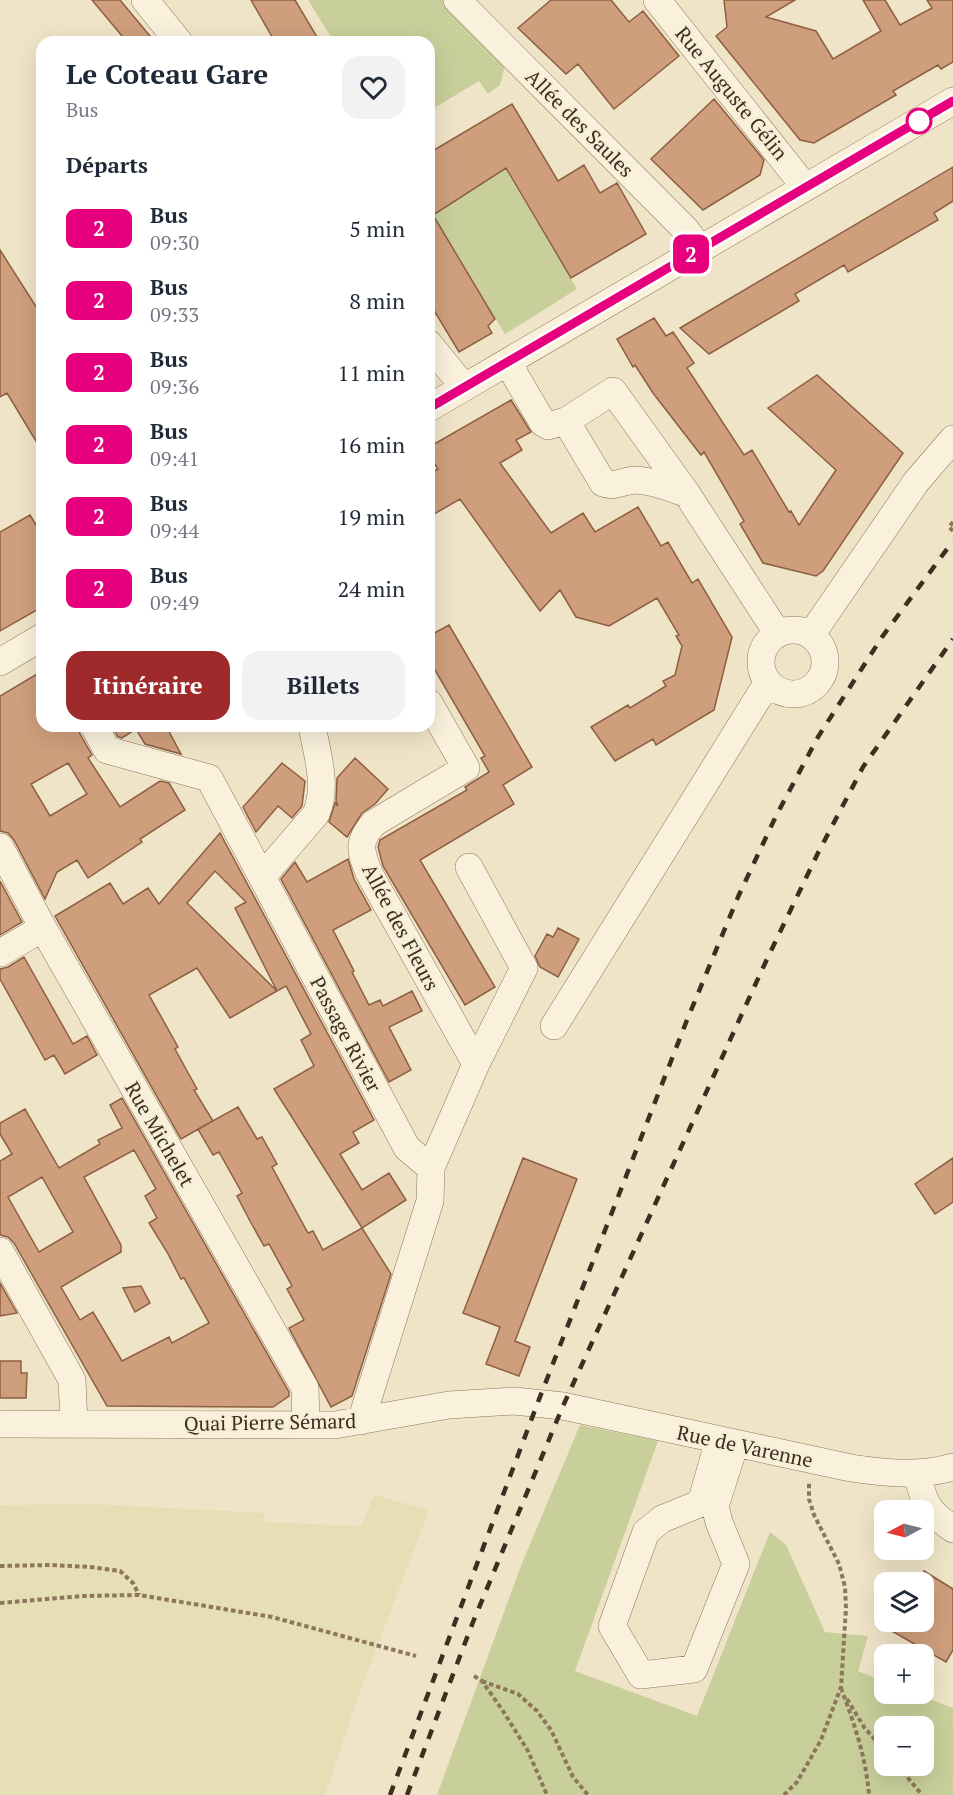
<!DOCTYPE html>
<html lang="fr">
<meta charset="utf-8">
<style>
:root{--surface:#fff;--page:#f2f2f3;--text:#1f2937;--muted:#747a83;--accent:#9e2a2b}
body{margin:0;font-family:"PT Serif",serif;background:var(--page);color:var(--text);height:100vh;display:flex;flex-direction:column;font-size:22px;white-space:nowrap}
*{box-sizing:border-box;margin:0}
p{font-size:20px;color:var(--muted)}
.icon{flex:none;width:33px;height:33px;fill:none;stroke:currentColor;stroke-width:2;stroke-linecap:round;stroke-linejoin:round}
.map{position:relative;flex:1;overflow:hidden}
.details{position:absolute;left:36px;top:36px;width:399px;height:696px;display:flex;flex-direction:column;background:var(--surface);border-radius:18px;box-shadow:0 6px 24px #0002}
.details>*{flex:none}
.badge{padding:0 12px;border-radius:9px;font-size:21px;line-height:39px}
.needle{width:39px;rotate:263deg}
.tools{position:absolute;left:874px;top:1500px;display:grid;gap:12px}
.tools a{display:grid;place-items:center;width:60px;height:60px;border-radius:12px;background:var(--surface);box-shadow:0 6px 24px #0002;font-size:30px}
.map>.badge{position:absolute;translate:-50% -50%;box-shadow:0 0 0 3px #fff}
h2{padding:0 30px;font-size:22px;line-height:54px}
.round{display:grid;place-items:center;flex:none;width:63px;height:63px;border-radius:18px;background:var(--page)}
.overview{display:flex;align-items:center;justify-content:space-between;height:102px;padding:0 30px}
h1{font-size:28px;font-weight:700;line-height:45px}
.button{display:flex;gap:12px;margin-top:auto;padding:12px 30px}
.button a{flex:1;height:69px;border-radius:18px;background:var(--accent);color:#fff;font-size:24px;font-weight:700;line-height:69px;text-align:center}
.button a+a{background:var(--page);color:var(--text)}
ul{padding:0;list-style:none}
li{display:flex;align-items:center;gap:18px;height:72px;padding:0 30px}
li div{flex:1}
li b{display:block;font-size:22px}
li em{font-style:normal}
li .badge{min-width:66px;font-weight:700;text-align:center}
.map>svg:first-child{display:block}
.farmland{fill:#e6deb5}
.green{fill:#c9cf9b;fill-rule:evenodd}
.building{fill:#cf9f7d;stroke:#8d5f41;stroke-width:1.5;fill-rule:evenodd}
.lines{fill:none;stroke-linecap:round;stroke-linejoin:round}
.minor-casing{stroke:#8d765c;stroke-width:28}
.path{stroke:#8d765c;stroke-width:4;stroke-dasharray:4.5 3;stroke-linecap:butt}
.minor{stroke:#faf1dc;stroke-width:27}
.rail{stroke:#3d2e20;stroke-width:4.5;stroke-dasharray:10 10;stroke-linecap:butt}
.line-casing{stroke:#fff;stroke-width:14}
.line{stroke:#e6007e;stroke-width:9}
.stop-dot{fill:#fff;stroke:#e6007e;stroke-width:3}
.labels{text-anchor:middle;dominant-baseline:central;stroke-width:5;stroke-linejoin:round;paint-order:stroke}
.street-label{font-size:20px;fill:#3d2e20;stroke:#f7eed8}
</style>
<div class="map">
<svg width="953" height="1795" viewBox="0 0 953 1795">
<rect width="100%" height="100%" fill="#f0e4c8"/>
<path class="farmland" d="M374 1495 429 1510 353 1711 325 1795H0V1505L93 1504 264 1513 263 1522 361 1526Z"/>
<path class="green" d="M308 0H445L505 66 500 85 488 94 479 81 429 111V42H334Z
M505 168 577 289 505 334 433 215Z
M580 1425 658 1441 575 1671 697 1716 770 1532 786 1545 825 1632 868 1636 858 1671 885 1682V1694H916L953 1708V1795H437L522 1563ZM885 1726H924V1766H885Z"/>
<path class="building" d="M92 0H120L155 42H127Z
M251 0H295L320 42H275Z
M551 0H611L629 22 643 11 679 56 614 109 578 64 566 74 518 28Z
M724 0H795L766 17 816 31 833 59 881 31 863 0H885L900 25 932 8 927 0H953V62L941 69 938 65 893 91 896 95 814 143 800 140 716 36 727 27Z
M714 99 764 160 760 175 703 210 651 159Z
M512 104 558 181 584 165 600 193 617 183 646 234 571 278 506 168 433 215 495 319 488 326 492 333 459 352 429 302V153Z
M953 167V201L934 213 938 220 848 272 844 265 795 294 799 301 709 354 680 328Z
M0 250 42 316V451L7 393 0 397Z
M654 318 666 336 673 332 694 363 687 368 744 455 752 450 789 512 791 511 799 525 836 470 768 408 817 375 903 453 823 571 816 576 763 563 740 524 744 521 704 452 701 455 653 393 635 365 633 367 617 339Z
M511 400 531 432 516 440 522 450 500 463 551 533 583 513 595 532 638 507 661 546 668 542 692 583 698 579 732 637 714 710 656 745 653 739 615 761 591 727 628 705 630 708 666 686 663 681 675 675 682 646 676 636 679 635 657 598 609 626 576 617 560 590 540 611 460 499 429 517V474L438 469 429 455V447Z
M30 515 42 535V607L0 631V532Z
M449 625 532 767 503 785 514 804 420 860 495 987 465 1005 383 866 378 847 380 840 467 790 465 787 489 772 481 758 485 756 435 670 429 674V636Z
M42 671V726H78L80 734 92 755 88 758 120 807 160 781 169 783 185 810 140 839 142 842 88 878 77 860 57 872 45 899 14 840 8 833 0 831V696ZM68 763 87 794 50 816 31 784Z
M112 726H166L181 754 145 744 136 729 122 738 118 737Z
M355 758 388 789 375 804 362 813 347 837 329 822 335 803 338 806 336 801 337 778Z
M282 763 305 781 302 806 292 818 278 806 256 832 243 807Z
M220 833 374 1120 353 1132 359 1143 340 1154 362 1190 389 1173 406 1200 362 1228 274 1089 314 1066 301 1040 311 1034 286 986 277 991 235 908 246 902 215 871 187 903 277 991 230 1018 197 968 149 995 178 1047 175 1049 197 1089 194 1090 213 1121 181 1139 55 916 110 883 123 904 148 888 159 904Z
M348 859 354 879 371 910 333 930 354 971 352 972 369 1005 380 1000 383 1006 412 991 422 1011 389 1027 411 1070 389 1082 281 879 295 862 307 882Z
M0 881 22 922 0 935Z
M558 928 579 939 558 977 540 967 535 956 547 934 553 937Z
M24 957 73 1044 87 1036 97 1055 65 1074 54 1055 45 1060 0 979V969L8 967Z
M122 1098 289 1392V1396L273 1407 107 1406 14 1243 8 1237 0 1235V1161L12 1154 0 1134V1123L25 1109 59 1168 100 1144 98 1140 122 1128 110 1105ZM134 1150 156 1189 145 1196 157 1218 149 1223 167 1252 181 1279 184 1278 209 1323 172 1343 169 1337 122 1361 93 1312 80 1320 61 1287 121 1252V1245L84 1177ZM42 1177 73 1232 39 1252 8 1197Z
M238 1107 257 1139 262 1137 277 1164 272 1167 308 1233 313 1231 323 1250 362 1228 391 1274 352 1396 331 1407 289 1328 304 1320 287 1289 292 1286 269 1244 264 1246 250 1221 237 1196 242 1193 219 1152 213 1155 198 1129Z
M523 1158 577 1179 515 1341 530 1347 519 1376 486 1364 500 1327 463 1313Z
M953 1158V1202L935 1214 915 1184Z
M0 1283 17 1313 0 1316Z
M141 1286 150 1303 135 1312 123 1288Z
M0 1361H21V1373H27L26 1398H0Z
M924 1571 953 1589V1650L946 1662 876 1622H924Z"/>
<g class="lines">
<defs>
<path id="minor" d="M145 0 179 42
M457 0 686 230 700 249
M657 0 805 187
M429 344 464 387
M508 363 543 423 548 426 566 421 613 391 687 494 778 634
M429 408 953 101
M566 421 603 483C614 488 625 480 636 480 653 481 672 488 687 494
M761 662a32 32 0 1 1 64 0a32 32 0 1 1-64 0Z
M811 635 916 482 953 439
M0 662 42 637
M94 726 107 750 209 778 407 1148 431 1168
M0 847 43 928 305 1388 306 1425
M469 867 524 968 476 1064
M262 877 316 814C328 786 317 754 312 726
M0 953 43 928
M554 1026 768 682
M0 1251 72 1380 74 1423
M361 1421 430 1201 431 1168 476 1064 369 873C360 850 357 842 374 823L466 768 429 703
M0 1424 335 1425 449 1405 514 1401 563 1406 851 1468C884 1473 920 1477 953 1467
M719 1440 701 1503 662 1519 646 1532 612 1626 641 1675 694 1669 736 1564 719 1522 715 1506 735 1444
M917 1473C924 1504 927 1511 953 1529"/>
</defs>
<use href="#minor" class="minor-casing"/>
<path class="path" d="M953 522 949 527 953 531
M0 1566 50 1565 90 1567 120 1571 133 1583 139 1595
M0 1603 83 1596 139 1595 272 1617 416 1656
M474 1676 482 1681 503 1711 528 1751 547 1795
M482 1681 518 1694 537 1711 551 1730 573 1777 588 1795
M841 1688C854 1723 866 1757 869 1795
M847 1699 864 1727 885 1751
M898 1766 922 1795
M784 1795 797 1782 821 1740 841 1687 846 1608 845 1587 839 1564 814 1515 809 1499V1482"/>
<use href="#minor" class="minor"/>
<path class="rail" d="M390 1795 538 1402 687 1020 738 897 776 816 818 737 882 637 953 541
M407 1795 473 1622 563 1406 767 959 818 853 863 767 953 639"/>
</g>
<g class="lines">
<defs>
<path id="line" d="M429 408 953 101"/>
</defs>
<use href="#line" class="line-casing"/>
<use href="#line" class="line"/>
</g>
<circle class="stop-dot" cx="919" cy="121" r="12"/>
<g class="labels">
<g class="street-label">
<text transform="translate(732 93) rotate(51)">Rue Auguste Gélin</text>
<text transform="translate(580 123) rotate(45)">Allée des Saules</text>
<text transform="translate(401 927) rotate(62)">Allée des Fleurs</text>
<text transform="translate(346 1034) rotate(62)">Passage Rivier</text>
<text transform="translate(160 1134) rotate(60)">Rue Michelet</text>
<text transform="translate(270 1422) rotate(-1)">Quai Pierre Sémard</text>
<text transform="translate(745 1446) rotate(12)">Rue de Varenne</text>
</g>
</g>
</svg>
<div class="tools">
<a><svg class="needle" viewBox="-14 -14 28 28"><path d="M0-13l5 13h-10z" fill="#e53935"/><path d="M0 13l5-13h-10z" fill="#747a83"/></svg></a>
<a><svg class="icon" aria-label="layers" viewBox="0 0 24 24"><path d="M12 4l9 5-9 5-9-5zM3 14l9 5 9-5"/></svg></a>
<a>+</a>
<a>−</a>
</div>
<b class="badge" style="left:691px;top:254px;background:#e6007e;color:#fff">2</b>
<section class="details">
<div class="overview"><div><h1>Le Coteau Gare</h1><p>Bus</p></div><a class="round"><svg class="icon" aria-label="heart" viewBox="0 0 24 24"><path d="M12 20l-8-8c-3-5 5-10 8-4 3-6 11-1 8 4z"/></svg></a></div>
<h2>Départs</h2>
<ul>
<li><span class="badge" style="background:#e6007e;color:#fff">2</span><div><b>Bus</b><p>09:30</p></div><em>5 min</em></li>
<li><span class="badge" style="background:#e6007e;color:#fff">2</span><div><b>Bus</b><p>09:33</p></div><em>8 min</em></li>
<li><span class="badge" style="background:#e6007e;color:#fff">2</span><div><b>Bus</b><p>09:36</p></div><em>11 min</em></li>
<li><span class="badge" style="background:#e6007e;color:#fff">2</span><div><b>Bus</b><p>09:41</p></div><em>16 min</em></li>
<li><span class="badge" style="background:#e6007e;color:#fff">2</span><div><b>Bus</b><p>09:44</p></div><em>19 min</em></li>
<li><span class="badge" style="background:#e6007e;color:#fff">2</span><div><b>Bus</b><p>09:49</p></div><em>24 min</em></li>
</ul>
<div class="button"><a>Itinéraire</a><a>Billets</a></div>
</section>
</div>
